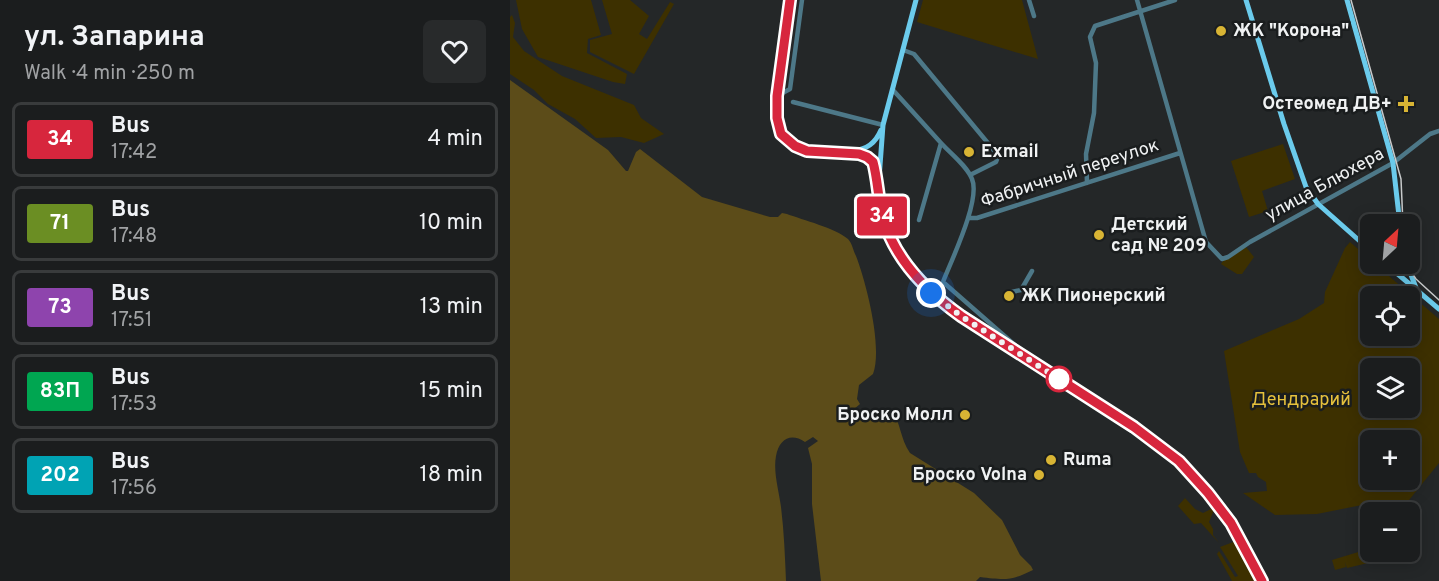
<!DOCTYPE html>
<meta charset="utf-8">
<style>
:root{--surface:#1b1d1e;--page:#282a2b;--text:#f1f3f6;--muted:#a0a2a4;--line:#393b3c}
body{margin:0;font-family:Overpass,sans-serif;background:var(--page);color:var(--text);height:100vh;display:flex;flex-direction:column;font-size:22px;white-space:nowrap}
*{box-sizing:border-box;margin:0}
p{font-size:20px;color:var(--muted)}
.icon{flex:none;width:33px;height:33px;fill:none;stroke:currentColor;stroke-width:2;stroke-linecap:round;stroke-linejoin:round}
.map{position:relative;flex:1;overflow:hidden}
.drawer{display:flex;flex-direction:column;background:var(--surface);width:510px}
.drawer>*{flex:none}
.badge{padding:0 12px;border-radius:4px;font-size:21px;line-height:39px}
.needle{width:39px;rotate:26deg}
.buttons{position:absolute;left:850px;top:214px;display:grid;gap:12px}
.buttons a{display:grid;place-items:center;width:60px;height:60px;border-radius:9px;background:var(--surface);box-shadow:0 3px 15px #0003,0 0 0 2px var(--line);font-size:30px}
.you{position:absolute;width:30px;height:30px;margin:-15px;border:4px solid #fff;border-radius:50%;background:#1a73e8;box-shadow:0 0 0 9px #1a73e833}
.map>.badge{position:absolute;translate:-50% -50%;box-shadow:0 0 0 3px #fff}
.round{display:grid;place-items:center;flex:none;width:63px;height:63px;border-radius:9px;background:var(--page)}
.overview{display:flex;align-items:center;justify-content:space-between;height:102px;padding:0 24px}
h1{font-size:28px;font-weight:700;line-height:45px}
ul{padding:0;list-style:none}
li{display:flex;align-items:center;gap:18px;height:75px;margin:0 12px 9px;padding:0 12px;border:3px solid var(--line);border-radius:9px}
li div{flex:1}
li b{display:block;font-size:22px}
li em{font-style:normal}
li .badge{min-width:66px;font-weight:700;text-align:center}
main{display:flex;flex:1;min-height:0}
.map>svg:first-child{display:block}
.green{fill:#3d3000;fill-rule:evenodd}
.water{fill:#5c4c19}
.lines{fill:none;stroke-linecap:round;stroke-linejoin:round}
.minor{stroke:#4d7888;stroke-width:4.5}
.major{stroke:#6bcbec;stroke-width:5}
.tram{stroke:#c8cacb;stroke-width:1.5}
.line-casing{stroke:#fff;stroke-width:14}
.line{stroke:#d7263d;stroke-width:9}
.walk{stroke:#f0f2f3;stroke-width:6;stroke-dasharray:0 10.8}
.poi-dot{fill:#d8b434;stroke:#1a1d1e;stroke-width:2}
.stop-dot{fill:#fff;stroke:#d7263d;stroke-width:3}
.labels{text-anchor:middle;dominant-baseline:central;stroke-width:5;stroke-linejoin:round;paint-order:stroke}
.poi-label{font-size:18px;font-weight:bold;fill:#f0f2f3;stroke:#1a1d1e;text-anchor:start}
.street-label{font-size:18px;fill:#f0f2f3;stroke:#1a1d1e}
.park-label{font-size:18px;fill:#e6c13c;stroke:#1a1d1e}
</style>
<main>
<section class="drawer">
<div class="overview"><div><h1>ул. Запарина</h1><p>Walk · 4 min · 250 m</p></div><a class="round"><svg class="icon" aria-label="heart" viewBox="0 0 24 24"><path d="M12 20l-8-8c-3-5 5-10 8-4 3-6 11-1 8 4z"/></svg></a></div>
<ul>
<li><span class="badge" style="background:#d7263d;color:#fff">34</span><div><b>Bus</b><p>17:42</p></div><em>4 min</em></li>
<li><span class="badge" style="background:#6b8e23;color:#fff">71</span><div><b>Bus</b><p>17:48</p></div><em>10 min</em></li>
<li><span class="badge" style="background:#8e44ad;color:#fff">73</span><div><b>Bus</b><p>17:51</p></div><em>13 min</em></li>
<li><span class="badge" style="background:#00a651;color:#fff">83П</span><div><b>Bus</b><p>17:53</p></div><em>15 min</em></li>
<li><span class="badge" style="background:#00a3b4;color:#fff">202</span><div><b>Bus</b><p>17:56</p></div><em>18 min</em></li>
</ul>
</section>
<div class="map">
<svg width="929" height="581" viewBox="0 0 929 581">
<rect width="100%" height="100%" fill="#242728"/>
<path class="green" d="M6 0H81L91 35 78 39 77 53 117 74 115 84 103 82 28 57 12 29Z
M92 0H120L139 16 129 34 137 39 160 2 164 4 124 74 80 52V40L102 34Z
M413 0H512L528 59 407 22Z
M2 15 5 23 3 37 14 51 52 76 124 105 131 118 154 134 134 143 111 137 86 138 65 119 38 104 24 90 0 74V17Z
M773 144 785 179 752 191 758 211 739 217 721 161Z
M840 242 861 260V264H865L929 319V463L891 510 852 505 807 514 765 515 733 493 757 491 756 482 748 477 746 473H739L730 452 714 351 789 319 814 303 815 292 835 248ZM861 297H900V336H861ZM861 369H900V408H861ZM861 441H900V480H861Z
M736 247 744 257 732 274H727L711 264 715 258Z
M675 498 685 509 693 513 703 508 704 510 699 522 703 529V535L709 543 691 523 684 524 668 506Z
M726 541 740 569 744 581H722L707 554 709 551 725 577 728 576 710 547Z
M855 550 858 563 837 568 835 562 836 567 825 570 822 560Z"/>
<path class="water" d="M0 80 98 150 116 171H118L126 152 130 149 192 197 260 217H268L272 213 277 214C293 220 325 228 338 239 342 243 343 250 346 256 356 282 373 347 363 374L349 385 347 399 350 404 343 410 342 413 345 415 356 408 368 415 374 414 381 409C391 422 390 439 400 453L464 493 492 520 510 555 521 566 523 570C501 581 495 580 470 577L466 581H311L302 504V464L298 448 308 441 303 437 295 442C281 432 269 439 266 456 263 472 269 491 271 507 274 531 275 556 276 581H0Z"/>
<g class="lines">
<path class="minor" d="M519 0 524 16
M627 0 692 228 696 242 712 259 718 257 740 242 883 163 920 134 929 131
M393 50 404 54 487 154 488 157 486 162 460 175
M383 90 431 143 409 220
M267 96 280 89 292 0
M283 102 373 125
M431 143C441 154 457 166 462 179 471 200 441 261 433 282L521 359
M577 183 576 154 584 113 586 63 580 37 585 26 665 0
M458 218H467L670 153
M497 293 511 290 522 271"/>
<path class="major" d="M280 0C276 31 258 106 271 132 277 145 292 151 305 152 324 153 347 148 363 162 372 192 369 221 387 249 418 302 475 333 526 364 546 376 564 389 584 401 614 421 647 439 673 465 707 498 733 538 752 581
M736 0 774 124 796 187 808 204 861 251
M837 0 883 163 890 225
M342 151C357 149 365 144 371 130
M369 179 373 125 406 0
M876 264 929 309
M897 264 906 288"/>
<path class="tram" d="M841 0 891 179 893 225
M896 264 906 279 929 300"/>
</g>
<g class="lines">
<defs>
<path id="line" d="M280 0 267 96V118L271 134 285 146 297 151 349 154 357 157 363 162C368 180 368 200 373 218 385 260 416 291 451 316L624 427 669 461 698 493 721 523 752 581"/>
</defs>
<use href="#line" class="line-casing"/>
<use href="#line" class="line"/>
<path class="walk" d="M421 293 451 316 549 379"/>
</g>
<g class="poi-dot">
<circle cx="711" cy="31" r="6"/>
<path d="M893 95h6v6h6v6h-6v6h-6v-6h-6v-6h6z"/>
<circle cx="459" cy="152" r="6"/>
<circle cx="589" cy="235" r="6"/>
<circle cx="499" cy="296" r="6"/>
<circle cx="455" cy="415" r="6"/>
<circle cx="541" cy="460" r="6"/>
<circle cx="529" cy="475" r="6"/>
</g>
<circle class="stop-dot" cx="549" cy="379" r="12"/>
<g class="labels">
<g class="poi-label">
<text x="723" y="31">ЖК "Корона"</text>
<text x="882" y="104" text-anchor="end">Остеомед ДВ+</text>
<text x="471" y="152">Exmail</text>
<text x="601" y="225">Детский<tspan x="601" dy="21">сад № 209</tspan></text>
<text x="511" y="296">ЖК Пионерский</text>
<text x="443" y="415" text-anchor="end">Броско Молл</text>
<text x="553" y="460">Ruma</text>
<text x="517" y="475" text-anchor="end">Броско Volna</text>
</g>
<g class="street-label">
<text transform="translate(560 174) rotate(-18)">Фабричный переулок</text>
<text transform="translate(815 185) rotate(-29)">улица Блюхера</text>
</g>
<g class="park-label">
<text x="791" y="400">Дендрарий</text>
</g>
</g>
</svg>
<div class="buttons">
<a><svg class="needle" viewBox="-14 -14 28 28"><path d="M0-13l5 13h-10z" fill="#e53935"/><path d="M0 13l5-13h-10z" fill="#a0a2a4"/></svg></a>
<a><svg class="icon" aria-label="locate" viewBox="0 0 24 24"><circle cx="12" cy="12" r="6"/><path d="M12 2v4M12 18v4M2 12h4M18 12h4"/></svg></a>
<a><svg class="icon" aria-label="layers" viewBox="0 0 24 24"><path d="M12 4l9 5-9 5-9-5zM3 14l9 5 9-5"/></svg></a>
<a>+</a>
<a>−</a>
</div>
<div class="you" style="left:421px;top:293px"></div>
<b class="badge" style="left:372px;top:216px;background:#d7263d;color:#fff">34</b>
</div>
</main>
